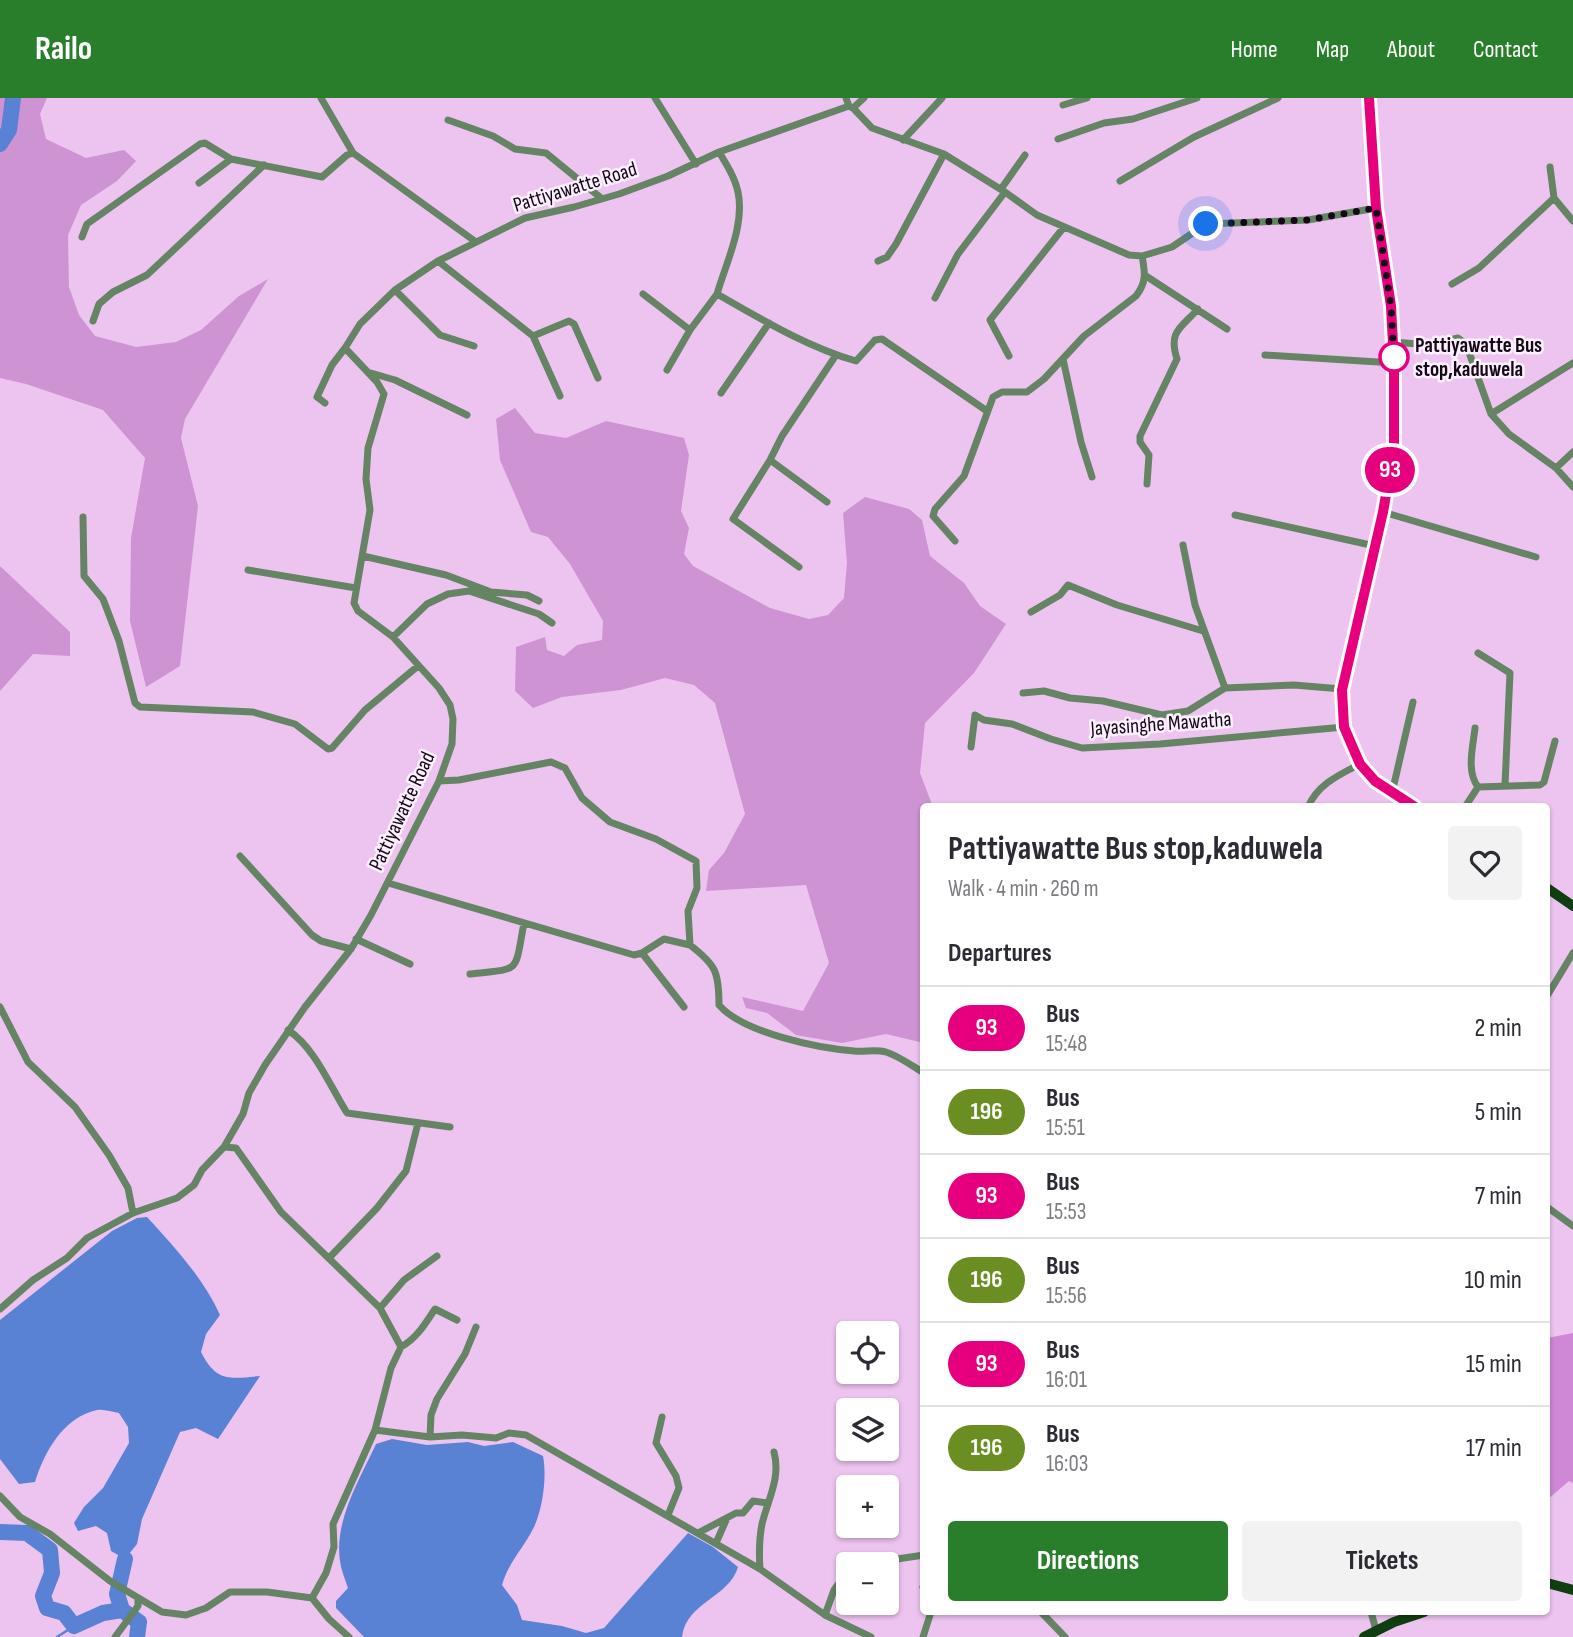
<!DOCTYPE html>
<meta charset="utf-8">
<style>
:root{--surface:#fff;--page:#f2f2f3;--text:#2b2b33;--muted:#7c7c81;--line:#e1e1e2;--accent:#297e2b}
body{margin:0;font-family:"Sofia Sans Condensed",sans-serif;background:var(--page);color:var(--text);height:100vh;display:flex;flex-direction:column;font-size:26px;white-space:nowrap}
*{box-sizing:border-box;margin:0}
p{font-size:23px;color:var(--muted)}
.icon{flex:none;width:38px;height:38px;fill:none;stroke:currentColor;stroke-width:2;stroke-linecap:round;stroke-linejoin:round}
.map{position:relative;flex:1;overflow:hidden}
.details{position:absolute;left:920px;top:705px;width:630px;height:812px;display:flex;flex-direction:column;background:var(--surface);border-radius:7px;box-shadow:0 2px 5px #0004}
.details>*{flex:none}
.badge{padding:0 14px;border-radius:23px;font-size:24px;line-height:46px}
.tools{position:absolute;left:836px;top:1223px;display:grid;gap:14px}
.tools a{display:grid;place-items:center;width:63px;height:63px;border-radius:7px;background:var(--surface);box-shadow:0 2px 5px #0004;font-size:35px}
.you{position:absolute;width:35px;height:35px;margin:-18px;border:5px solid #fff;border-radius:50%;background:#1a73e8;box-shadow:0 0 0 10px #1a73e833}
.map>.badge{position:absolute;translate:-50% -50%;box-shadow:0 0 0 4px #fff}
h2{padding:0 28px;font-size:26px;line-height:63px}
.round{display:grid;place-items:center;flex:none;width:74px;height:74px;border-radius:7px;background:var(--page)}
.summary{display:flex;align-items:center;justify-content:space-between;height:119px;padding:0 28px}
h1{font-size:33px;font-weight:700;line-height:52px}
.button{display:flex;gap:14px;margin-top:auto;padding:14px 28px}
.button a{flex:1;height:80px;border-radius:7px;background:var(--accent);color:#fff;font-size:28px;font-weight:700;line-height:80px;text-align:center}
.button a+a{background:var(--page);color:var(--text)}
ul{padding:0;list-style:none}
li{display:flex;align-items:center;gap:21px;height:84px;padding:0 28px;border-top:2px solid var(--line)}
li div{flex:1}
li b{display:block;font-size:26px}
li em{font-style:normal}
li .badge{min-width:77px;font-weight:700;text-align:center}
header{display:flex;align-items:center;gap:42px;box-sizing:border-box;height:98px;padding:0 35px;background:var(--accent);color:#fff}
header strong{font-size:33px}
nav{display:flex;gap:38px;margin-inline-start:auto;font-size:24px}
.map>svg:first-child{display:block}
.green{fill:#ce93d3}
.forest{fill:#ce88d6}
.water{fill:#5981d4}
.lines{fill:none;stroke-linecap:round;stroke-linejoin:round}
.stream{stroke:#5981d4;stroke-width:2.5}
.river{stroke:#5981d4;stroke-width:16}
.minor{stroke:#658464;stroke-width:7}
.primary{stroke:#0f3f10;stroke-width:10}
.line-casing{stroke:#fff;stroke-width:16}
.line{stroke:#e6007e;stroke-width:10}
.walk{stroke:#150816;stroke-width:7;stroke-dasharray:0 12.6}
.stop-dot{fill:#fff;stroke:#e6007e;stroke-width:3.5}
.labels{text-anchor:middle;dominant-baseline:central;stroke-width:5;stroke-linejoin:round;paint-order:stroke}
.street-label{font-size:21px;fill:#150816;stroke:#fdf0fe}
.stop-label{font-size:21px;font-weight:bold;fill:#150816;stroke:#fdf0fe;text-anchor:start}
</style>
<header>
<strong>Railo</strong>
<nav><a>Home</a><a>Map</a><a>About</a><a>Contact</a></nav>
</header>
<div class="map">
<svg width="1573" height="1539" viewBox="0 0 1573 1539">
<rect width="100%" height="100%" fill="#edc4f0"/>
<path class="green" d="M0 0H47L40 16 46 41 86 60 124 52 136 63 117 83 81 107 68 137 69 189 79 217 95 238 136 249 176 244 201 232 239 198 268 181 185 321 181 340 198 408 180 568 146 589 130 523 131 440 145 360 103 312 26 286 0 280Z
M515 310 535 335 566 340 606 323 684 340 689 357 681 413 689 430 684 456 693 468 770 510 809 521 828 517 844 500 847 465 843 415 865 399 909 411 922 422 930 458 964 485 980 508 1006 526 974 575 925 625 920 675 933 709H924V945L886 936 842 945 796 937 767 915 746 910 742 899 803 913 829 865 806 787 706 793 709 772 724 755 745 716 715 605 694 587 665 580 621 592 562 599 533 610 515 593 516 549 545 539 547 552 564 558 577 547 602 542 603 523 570 466 548 439 531 434 500 362 496 321Z
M0 468 70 534V558L33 556 0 593Z"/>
<path class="forest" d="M1573 1235V1385L1569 1383 1547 1402V1240Z"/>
<path class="water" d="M147 1119C174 1149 203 1179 220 1217L206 1236 201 1254C216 1284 229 1281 260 1278L218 1341 196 1330 180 1334 142 1421 137 1446 125 1461 111 1453 107 1435 96 1428 78 1433 74 1425 84 1409 103 1390 129 1345 128 1329 119 1315C112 1314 104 1311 97 1312 63 1319 44 1355 35 1384L19 1386 0 1361V1222L112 1133 137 1120Z
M392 1341 427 1347 468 1344 484 1348 513 1344 543 1358C547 1378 543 1410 534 1429 524 1450 509 1463 502 1487L517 1507 522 1522 562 1528 586 1535 604 1530 688 1435 713 1449 738 1469C729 1500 686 1504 682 1539H364L336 1510V1503L348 1490C345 1481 341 1472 340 1463 334 1422 360 1381 376 1346Z"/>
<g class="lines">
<path class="stream" d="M57 1539 74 1528"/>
<path class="river" d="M0 46 9 32 13 0
M0 1434 27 1435 50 1452 52 1475 43 1498 47 1510 64 1515 74 1528 103 1515 122 1512 139 1524 137 1539
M122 1512 117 1496 125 1461"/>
<path class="minor" d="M321 0 353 55
M655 0 696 66
M1063 7 1087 0
M849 8 853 10 872 30 944 56 1005 94 1037 117 1129 157 1142 158 1172 149 1206 126 1308 122 1376 110
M853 10 864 0
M448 22 493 38 515 51 546 55 601 100
M1058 41 1104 25 1133 21 1197 0
M903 42 942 0
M719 54C727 67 735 80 738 94 745 127 726 165 717 196 761 221 807 249 856 263L875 242 882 241 987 313
M1550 69 1554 100 1573 123
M1120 83 1194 39 1278 0
M199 85 231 61
M1001 91 1025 57
M82 139 87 126 200 46 205 45 231 61 322 79 347 57 353 55 476 144
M438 163 533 238
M878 163 887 159 896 146 944 56
M1146 178 1227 231
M1452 186 1479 170 1554 100
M395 192 440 237 474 248
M643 196 690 232
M935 200 958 156 1005 94
M93 223 99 206 113 194 147 177 264 67
M1393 244 1430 247 1458 240 1466 246 1491 316 1509 336 1556 370 1573 389
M1265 257 1394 265
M1009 258 990 222 1064 129
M1063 261 1081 344 1092 379
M667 272 690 232 717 196
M371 275 395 282 467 317
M721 295 769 225
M560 298 533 238 569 223 574 226 598 280
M325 305 317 299 332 267 345 250
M1491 316 1573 265
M770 362 827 404
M1556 370 1573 354
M1147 386 1149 357 1140 344V338L1177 261C1168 233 1181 230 1198 211
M1383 414 1536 459
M1235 417 1375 448
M83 419 84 478 103 501 119 543 135 605 140 609 253 614 295 626 328 651 332 650 365 612 418 568
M955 443 933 418 935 411 964 378 993 299 1002 294H1027L1044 281 1084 238 1136 198C1147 184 1145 174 1142 158
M1183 447 1195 507 1225 590
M363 458 446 477 491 494 527 497 539 503
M799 469 733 421 770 362 782 338 836 257
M248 472 356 490
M1031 514 1060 497 1068 487 1117 507 1203 533
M393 539 427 506 448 496 469 493 539 516 552 525
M1478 555 1510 575 1505 687
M1023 595 1044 593 1070 600 1103 603 1162 617 1188 613 1225 590 1294 587 1342 591
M1475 630C1473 649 1466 673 1478 689
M971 649 975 617 984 622 1012 626 1051 641 1082 650 1160 646 1344 629
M1392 695 1413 604
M1308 709C1318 686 1339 677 1360 666
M1465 709 1478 689 1540 687 1544 684 1555 643
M240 758 312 837 321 843 351 851
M388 785 634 857 642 855 664 841 690 847 688 813 697 790 696 763 656 741 610 724 582 700 565 670 551 664 459 682 439 683
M356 841 410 866
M690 847C716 867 719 874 719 907 743 935 818 950 854 953 865 954 876 951 886 954 899 958 912 968 924 975
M642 855 684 909
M470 876C522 870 514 877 524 825
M1547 898 1573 855
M0 909 28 964 75 1009 109 1057 128 1090 133 1115
M288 932C315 950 330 988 347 1015L450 1029
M1547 1109 1573 1128
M329 1160 377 1110 406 1073 418 1025
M380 1210 404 1182 437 1158
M0 1211 33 1182 67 1160 87 1140 133 1115 177 1100 194 1087 202 1072 224 1049
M401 1249C417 1240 425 1226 435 1211L457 1222
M662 1319 656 1345 676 1378 679 1390 668 1417
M375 1332 430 1339 462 1337 496 1340 509 1335 526 1337 760 1471 825 1517 871 1539
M430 1339 431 1317 437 1301 465 1256 476 1229
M0 1398 20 1419 50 1436 110 1483 162 1514 186 1517 206 1510 230 1494H267L312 1500
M698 1435 736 1415H743L753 1403 768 1405
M716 1445 727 1420
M863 1466 924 1457
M760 1471C759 1456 759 1441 762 1426 768 1401 781 1380 774 1354
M923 1489 924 1490
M1041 1514 1065 1539
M1371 1514 1376 1532
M825 1517 834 1492 849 1471
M115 1539 138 1508V1501
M349 1539 329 1521 312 1500 326 1475 334 1449 333 1426 375 1332 391 1270 401 1249 380 1210 281 1114 236 1050 224 1049 243 1016 249 995 265 967 305 909 351 851 371 817 439 683 452 646 453 621 450 607 439 590 393 539 358 513 354 505 370 412 366 381 368 350 384 296 377 284 345 250 360 226 395 192 438 163 525 120 574 109 619 96 668 78 719 54 849 8 846 0
M923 1539 931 1514"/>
<path class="primary" d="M1369 0 1376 110 1391 208 1394 265V351L1383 414 1342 591 1344 629 1360 666 1375 683 1415 709
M1547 790 1573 808
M1547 1485 1573 1492
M1364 1539 1394 1524 1424 1514"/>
</g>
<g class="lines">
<defs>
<path id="line" d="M1369 0 1376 110 1391 208 1394 265V351L1383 414 1342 592 1344 629 1360 666 1375 683 1415 709"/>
</defs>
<use href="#line" class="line-casing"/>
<use href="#line" class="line"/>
<path class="walk" d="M1206 126 1308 122 1376 110 1391 208 1394 265V259"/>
</g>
<circle class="stop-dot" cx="1394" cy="259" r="14"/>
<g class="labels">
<g class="street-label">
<text transform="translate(575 89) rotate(-17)">Pattiyawatte Road</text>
<text transform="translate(1161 626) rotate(-4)">Jayasinghe Mawatha</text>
<text transform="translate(402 713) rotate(-65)">Pattiyawatte Road</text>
</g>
<g class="stop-label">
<text x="1415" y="247">Pattiyawatte Bus<tspan x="1415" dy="24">stop,kaduwela</tspan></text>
</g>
</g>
</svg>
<div class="tools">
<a><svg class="icon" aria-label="locate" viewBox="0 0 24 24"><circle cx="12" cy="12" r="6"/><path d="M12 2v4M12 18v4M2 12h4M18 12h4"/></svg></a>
<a><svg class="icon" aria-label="layers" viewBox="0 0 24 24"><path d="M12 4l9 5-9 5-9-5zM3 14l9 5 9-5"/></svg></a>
<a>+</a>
<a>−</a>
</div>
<div class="you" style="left:1206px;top:126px"></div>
<b class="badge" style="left:1390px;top:372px;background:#e6007e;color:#fff">93</b>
<section class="details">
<div class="summary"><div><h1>Pattiyawatte Bus stop,kaduwela</h1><p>Walk · 4 min · 260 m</p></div><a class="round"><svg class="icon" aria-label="heart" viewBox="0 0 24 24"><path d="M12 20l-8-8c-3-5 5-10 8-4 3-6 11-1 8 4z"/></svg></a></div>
<h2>Departures</h2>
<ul>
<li><span class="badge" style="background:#e6007e;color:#fff">93</span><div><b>Bus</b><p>15:48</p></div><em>2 min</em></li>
<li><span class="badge" style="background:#6b8e23;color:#fff">196</span><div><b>Bus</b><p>15:51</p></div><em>5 min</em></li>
<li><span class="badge" style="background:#e6007e;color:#fff">93</span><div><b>Bus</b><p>15:53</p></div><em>7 min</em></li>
<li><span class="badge" style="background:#6b8e23;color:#fff">196</span><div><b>Bus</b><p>15:56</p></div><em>10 min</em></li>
<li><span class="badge" style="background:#e6007e;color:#fff">93</span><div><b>Bus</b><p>16:01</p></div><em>15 min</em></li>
<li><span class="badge" style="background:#6b8e23;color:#fff">196</span><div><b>Bus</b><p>16:03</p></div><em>17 min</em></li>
</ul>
<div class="button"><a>Directions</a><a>Tickets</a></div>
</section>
</div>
